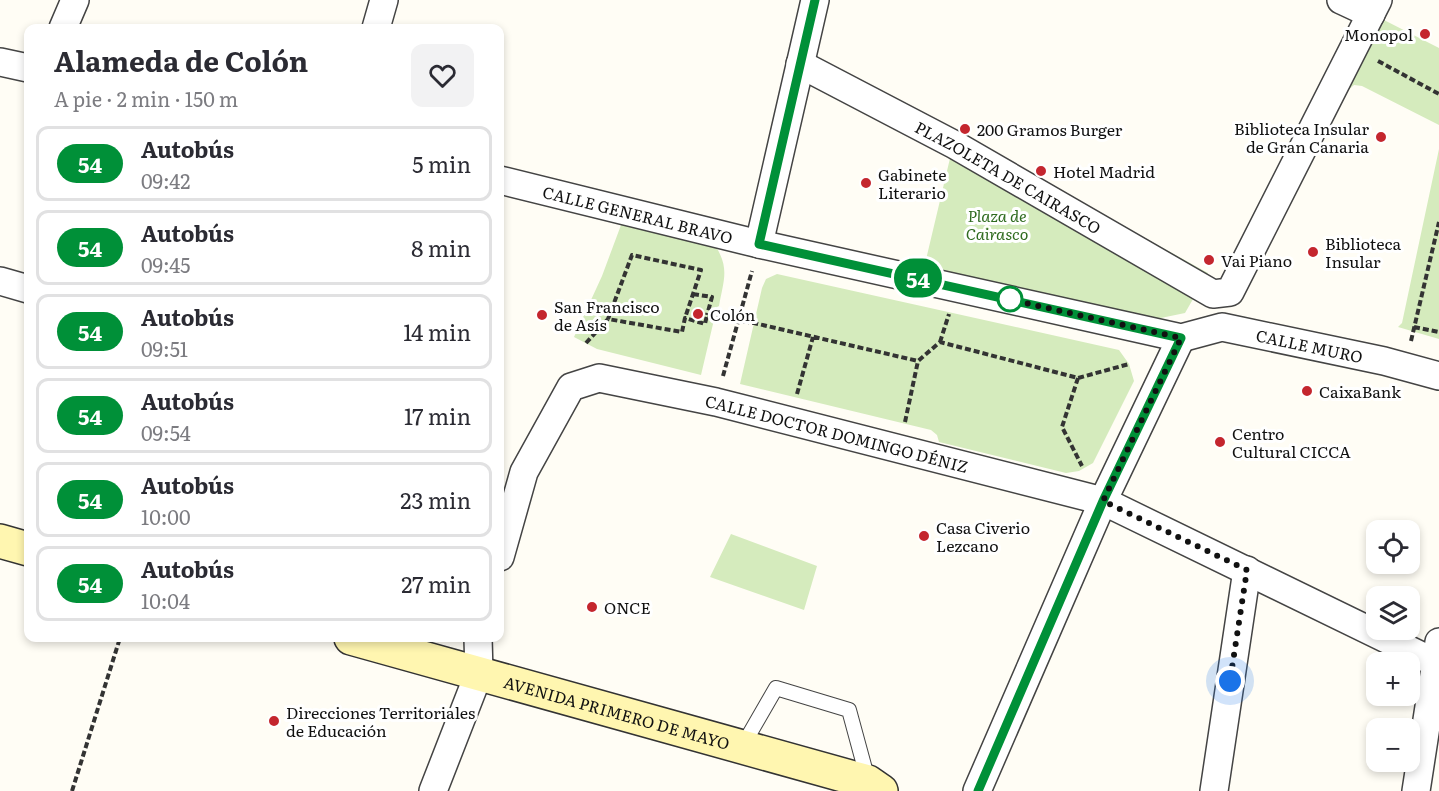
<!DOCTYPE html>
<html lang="es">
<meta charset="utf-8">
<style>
:root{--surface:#fff;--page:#f2f2f3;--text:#2b2b33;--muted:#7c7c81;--line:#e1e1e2}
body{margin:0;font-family:Literata,serif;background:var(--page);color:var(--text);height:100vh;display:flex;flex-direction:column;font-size:22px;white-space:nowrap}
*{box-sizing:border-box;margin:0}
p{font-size:20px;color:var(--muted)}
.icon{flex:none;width:33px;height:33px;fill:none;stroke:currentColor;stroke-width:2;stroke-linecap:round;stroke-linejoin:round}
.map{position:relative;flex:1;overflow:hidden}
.panel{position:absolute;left:24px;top:24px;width:480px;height:618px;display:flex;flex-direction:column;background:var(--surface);border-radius:12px;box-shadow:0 3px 9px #0003}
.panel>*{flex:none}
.badge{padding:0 12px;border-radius:20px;font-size:21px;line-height:39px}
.controls{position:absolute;left:1366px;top:520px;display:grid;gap:12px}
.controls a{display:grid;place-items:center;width:54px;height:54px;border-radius:12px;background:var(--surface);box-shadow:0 3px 9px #0003;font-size:30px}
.you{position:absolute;width:30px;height:30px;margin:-15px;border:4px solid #fff;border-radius:50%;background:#1a73e8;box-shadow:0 0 0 9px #1a73e833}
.map>.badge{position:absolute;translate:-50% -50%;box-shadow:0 0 0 3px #fff}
.round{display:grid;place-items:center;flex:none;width:63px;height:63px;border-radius:12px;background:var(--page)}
.head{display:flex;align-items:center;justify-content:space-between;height:102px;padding:0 30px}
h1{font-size:28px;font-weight:700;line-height:45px}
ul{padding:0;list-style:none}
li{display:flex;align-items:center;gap:18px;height:75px;margin:0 12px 9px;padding:0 18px;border:3px solid var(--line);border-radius:12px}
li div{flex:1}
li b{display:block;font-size:22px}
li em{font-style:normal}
li .badge{min-width:66px;font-weight:700;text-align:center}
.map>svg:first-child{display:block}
.green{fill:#d5ebbd}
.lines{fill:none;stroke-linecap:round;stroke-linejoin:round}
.lane-casing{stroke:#444;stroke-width:16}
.street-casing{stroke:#444;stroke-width:30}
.secondary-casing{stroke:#333;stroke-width:36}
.path{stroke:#333;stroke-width:4;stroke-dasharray:6 3;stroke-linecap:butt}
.lane{stroke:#fff;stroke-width:14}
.street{stroke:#fff;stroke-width:27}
.secondary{stroke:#fff6b0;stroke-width:33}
.line-casing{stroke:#fff;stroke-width:14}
.line{stroke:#009038;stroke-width:9}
.walk{stroke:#111;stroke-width:6;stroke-dasharray:0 10.8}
.poi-dot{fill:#c4262e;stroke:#fff;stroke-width:2}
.stop-dot{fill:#fff;stroke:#009038;stroke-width:3}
.labels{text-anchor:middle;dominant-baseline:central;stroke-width:6;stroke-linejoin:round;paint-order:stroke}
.poi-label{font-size:16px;fill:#111;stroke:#fff;text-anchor:start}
.street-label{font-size:16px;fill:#111;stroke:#fff}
.park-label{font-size:16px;font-style:italic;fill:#2f6b1f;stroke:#fff}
</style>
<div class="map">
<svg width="1439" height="791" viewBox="0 0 1439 791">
<rect width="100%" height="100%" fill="#fffdf5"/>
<path class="green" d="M1382 19 1439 48V125L1362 86 1354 85 1345 93Z
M956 133 1208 273 1185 313 1156 319 924 268Z
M1439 149V339L1398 327 1402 323Z
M624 217 716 247C730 269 723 282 719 306L717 307 701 375 597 349 574 337 602 276Z
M777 274 1119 350 1129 364 1134 381 1093 463 1079 471 1066 473 939 442 937 435 931 430 740 384 762 288 766 279Z
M731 534 817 566 804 610 710 577Z"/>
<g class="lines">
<defs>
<path id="lane" d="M742 747 776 688 849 710 868 780"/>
<g id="street">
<path d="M1341 0 1371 14"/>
<path d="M63 28 75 0"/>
<path d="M376 28 384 0"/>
<path d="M0 62 28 68"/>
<path id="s1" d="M800 64 955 145 1213 294 1230 292 1378 0"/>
<path id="s2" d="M500 180 759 244 1181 338 1222 327 1384 361 1439 376"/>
<path d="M759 244 815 0"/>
<path d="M0 281 28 289"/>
<path id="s3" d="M500 557 524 472 571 387 599 378 716 402 1103 501 1436 663"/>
<path d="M433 791 479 673 478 638"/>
<path d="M977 791 1103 501 1181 338"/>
<path d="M1214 791 1247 570"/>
<path d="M1416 791 1439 642"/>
</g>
<g id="secondary">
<path d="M0 541 28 549"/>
<path id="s4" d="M351 638 868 782 881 791"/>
</g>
</defs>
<use href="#lane" class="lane-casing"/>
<use href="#street" class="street-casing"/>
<use href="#secondary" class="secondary-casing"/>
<path class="path" d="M1378 61 1439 94
M693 294 712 297 707 315
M608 319 632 255 701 270 685 318
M1414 327 1439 332
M1411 341 1439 222
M940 342 949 314
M586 343 608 319 682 332 685 318 705 324 707 315 754 323 918 361 940 342 1078 378 1129 364
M723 376 752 271
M1078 378 1062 427 1082 466
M797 394 813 337
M905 422 918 361
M72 791 120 638"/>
<use href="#lane" class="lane"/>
<use href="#street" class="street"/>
<use href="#secondary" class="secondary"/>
</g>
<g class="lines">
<defs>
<path id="line" d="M815 0 759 244 1181 338 1103 501 978 791"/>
</defs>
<use href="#line" class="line-casing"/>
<use href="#line" class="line"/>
<path class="walk" d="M1010 299 1003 298 1181 338 1103 501 1247 570 1230 681"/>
</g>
<g class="poi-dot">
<circle cx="1425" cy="34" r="6"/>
<circle cx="965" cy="129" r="6"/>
<circle cx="1381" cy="137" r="6"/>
<circle cx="1041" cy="171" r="6"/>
<circle cx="866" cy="183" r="6"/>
<circle cx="1313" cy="252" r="6"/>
<circle cx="1209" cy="260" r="6"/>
<circle cx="698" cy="314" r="6"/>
<circle cx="542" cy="315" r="6"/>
<circle cx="1307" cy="391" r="6"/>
<circle cx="1220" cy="442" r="6"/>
<circle cx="924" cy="536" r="6"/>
<circle cx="592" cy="607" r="6"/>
<circle cx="274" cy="721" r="6"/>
</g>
<circle class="stop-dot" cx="1010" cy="299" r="12"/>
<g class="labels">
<g class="poi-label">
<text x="1413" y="34" text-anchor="end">Monopol</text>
<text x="1369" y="128" text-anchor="end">Biblioteca Insular<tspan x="1369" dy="18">de Gran Canaria</tspan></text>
<text x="977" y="129">200 Gramos Burger</text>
<text x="1053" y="171">Hotel Madrid</text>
<text x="878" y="174">Gabinete<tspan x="878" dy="18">Literario</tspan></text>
<text x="1325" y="243">Biblioteca<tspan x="1325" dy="18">Insular</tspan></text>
<text x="1221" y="260">Vai Piano</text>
<text x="554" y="306">San Francisco<tspan x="554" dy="18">de Asís</tspan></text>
<text x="710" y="314">Colón</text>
<text x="1319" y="391">CaixaBank</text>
<text x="1232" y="433">Centro<tspan x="1232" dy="18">Cultural CICCA</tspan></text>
<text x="936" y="527">Casa Civerio<tspan x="936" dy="18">Lezcano</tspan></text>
<text x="604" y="607">ONCE</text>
<text x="286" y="712">Direcciones Territoriales<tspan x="286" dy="18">de Educación</tspan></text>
</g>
<g class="street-label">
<text stroke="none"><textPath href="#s1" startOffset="237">PLAZOLETA DE CAIRASCO</textPath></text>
<text stroke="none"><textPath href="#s2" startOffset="142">CALLE GENERAL BRAVO</textPath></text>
<text stroke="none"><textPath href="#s2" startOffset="831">CALLE MURO</textPath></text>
<text stroke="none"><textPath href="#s3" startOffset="459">CALLE DOCTOR DOMINGO DÉNIZ</textPath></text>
<text stroke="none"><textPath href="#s4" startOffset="276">AVENIDA PRIMERO DE MAYO</textPath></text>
</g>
<g class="park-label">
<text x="997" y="215">Plaza de<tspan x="997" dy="18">Cairasco</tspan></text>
</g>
</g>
</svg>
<div class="controls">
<a><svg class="icon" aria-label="locate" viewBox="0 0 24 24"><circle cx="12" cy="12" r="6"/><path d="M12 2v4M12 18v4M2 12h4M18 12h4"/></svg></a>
<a><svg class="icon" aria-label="layers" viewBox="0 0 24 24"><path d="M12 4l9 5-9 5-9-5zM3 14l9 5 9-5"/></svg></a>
<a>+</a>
<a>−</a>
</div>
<div class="you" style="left:1230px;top:681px"></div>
<b class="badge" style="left:918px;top:278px;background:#009038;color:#fff">54</b>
<section class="panel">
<div class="head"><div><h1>Alameda de Colón</h1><p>A pie · 2 min · 150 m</p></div><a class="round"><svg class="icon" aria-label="heart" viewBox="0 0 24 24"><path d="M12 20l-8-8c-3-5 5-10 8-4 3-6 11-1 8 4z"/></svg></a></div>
<ul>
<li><span class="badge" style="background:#009038;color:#fff">54</span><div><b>Autobús</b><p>09:42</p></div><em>5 min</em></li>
<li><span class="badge" style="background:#009038;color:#fff">54</span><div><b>Autobús</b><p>09:45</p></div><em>8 min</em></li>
<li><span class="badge" style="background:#009038;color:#fff">54</span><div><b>Autobús</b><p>09:51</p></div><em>14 min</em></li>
<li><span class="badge" style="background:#009038;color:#fff">54</span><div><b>Autobús</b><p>09:54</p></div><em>17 min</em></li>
<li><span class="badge" style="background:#009038;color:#fff">54</span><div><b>Autobús</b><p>10:00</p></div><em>23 min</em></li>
<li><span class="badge" style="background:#009038;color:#fff">54</span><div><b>Autobús</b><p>10:04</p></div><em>27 min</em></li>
</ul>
</section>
</div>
